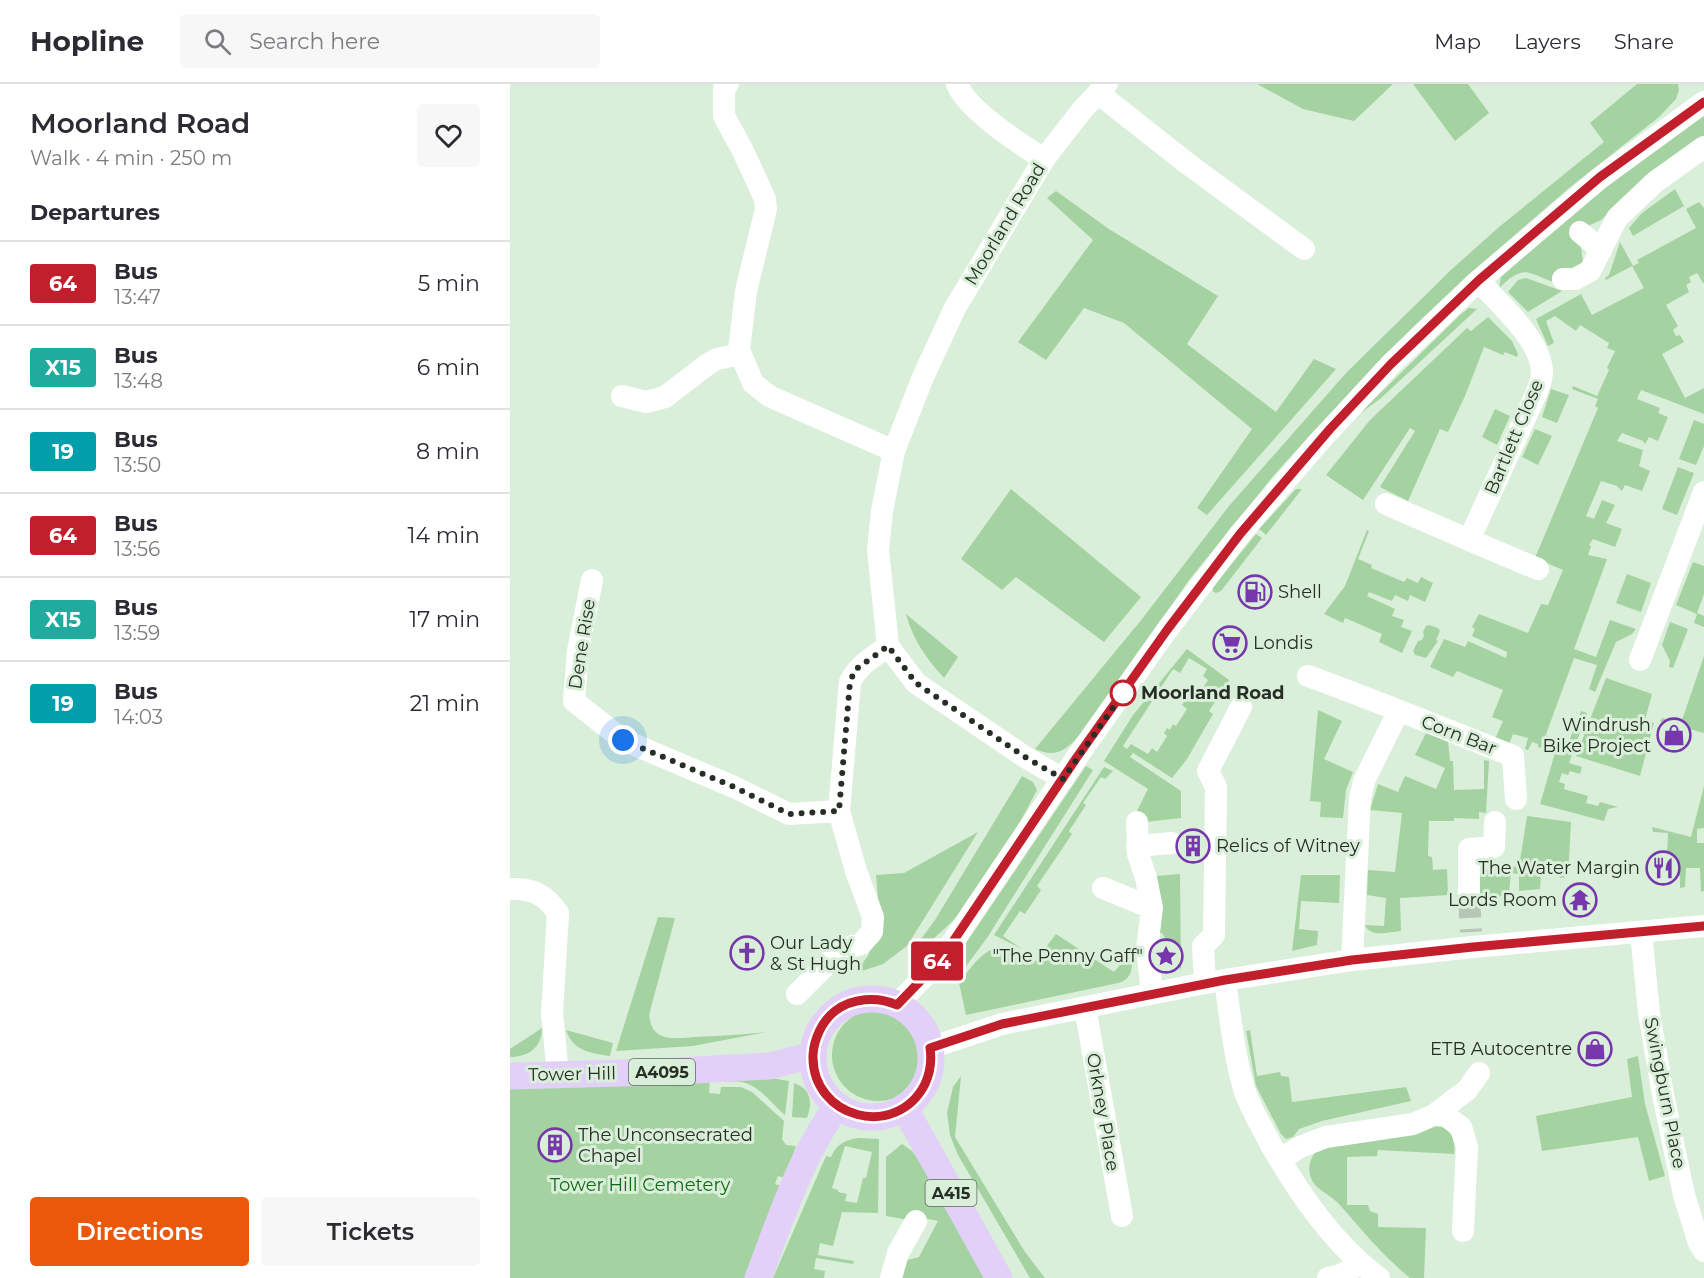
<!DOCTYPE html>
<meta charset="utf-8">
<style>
:root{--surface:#fff;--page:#f7f7f7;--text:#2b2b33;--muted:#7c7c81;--line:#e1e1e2;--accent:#ea580c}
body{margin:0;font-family:Montserrat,sans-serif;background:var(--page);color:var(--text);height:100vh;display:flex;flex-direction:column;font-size:22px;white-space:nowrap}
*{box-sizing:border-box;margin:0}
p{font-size:20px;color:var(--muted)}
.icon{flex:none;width:33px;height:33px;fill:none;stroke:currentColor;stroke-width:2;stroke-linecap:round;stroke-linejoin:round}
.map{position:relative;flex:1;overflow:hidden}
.drawer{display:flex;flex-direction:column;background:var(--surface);width:510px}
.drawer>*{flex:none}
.badge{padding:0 12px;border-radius:4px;font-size:21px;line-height:39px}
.you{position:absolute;width:30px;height:30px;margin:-15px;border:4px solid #fff;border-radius:50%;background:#1a73e8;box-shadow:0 0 0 9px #1a73e833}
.map>.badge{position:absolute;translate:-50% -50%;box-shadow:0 0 0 3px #fff}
h2{padding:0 30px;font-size:22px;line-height:54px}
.round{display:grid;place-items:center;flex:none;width:63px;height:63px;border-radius:6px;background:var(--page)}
.headline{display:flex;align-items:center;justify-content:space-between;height:102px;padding:0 30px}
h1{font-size:28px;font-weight:600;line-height:45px}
.primary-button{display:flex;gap:12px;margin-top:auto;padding:12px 30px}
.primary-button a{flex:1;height:69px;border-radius:6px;background:var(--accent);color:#fff;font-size:24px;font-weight:600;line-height:69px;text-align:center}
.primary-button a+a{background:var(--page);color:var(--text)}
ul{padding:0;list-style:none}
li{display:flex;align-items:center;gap:18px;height:84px;padding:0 30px;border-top:2px solid var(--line)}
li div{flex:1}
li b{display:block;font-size:22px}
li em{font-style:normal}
li .badge{min-width:66px;font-weight:700;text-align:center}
header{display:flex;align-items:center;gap:36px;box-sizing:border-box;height:84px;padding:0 30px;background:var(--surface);border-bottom:2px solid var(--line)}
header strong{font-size:28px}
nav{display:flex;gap:33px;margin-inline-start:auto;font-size:21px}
.search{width:420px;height:54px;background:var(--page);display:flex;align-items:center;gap:15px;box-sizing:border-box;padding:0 21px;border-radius:6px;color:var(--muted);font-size:22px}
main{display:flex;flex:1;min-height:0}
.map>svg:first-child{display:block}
.green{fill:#a4d2a1;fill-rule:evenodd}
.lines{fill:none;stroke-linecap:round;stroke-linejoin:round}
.minor-tunnel{stroke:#b6c8b5;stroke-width:22;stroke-dasharray:22 11;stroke-linecap:butt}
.minor{stroke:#fff;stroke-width:22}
.major{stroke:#e3d0f8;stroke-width:27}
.line-casing{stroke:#fff;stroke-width:14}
.line{stroke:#c21f2c;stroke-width:9}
.walk{stroke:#262e26;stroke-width:6;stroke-dasharray:0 10.8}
.stop-dot{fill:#fff;stroke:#c21f2c;stroke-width:3}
.labels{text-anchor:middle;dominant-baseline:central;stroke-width:6;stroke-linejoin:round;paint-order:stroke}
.shield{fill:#daefd9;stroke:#5c685c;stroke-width:1.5}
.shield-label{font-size:16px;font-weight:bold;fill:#262e26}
.street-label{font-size:18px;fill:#262e26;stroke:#daefd9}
.poi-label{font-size:18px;fill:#262e26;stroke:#daefd9;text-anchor:start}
.stop-label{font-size:18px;font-weight:bold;fill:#262e26;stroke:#daefd9;text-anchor:start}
.park-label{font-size:18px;fill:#126a15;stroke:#daefd9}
</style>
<header>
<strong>Hopline</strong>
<div class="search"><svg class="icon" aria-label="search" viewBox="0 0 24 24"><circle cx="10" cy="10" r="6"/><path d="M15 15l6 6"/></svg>Search here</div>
<nav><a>Map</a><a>Layers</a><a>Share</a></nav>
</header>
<main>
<section class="drawer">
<div class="headline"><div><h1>Moorland Road</h1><p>Walk · 4 min · 250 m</p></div><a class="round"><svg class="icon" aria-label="heart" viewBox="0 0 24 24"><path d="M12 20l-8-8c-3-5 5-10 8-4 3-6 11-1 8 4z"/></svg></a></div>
<h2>Departures</h2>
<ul>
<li><span class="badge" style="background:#c21f2c;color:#fff">64</span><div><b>Bus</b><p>13:47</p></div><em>5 min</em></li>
<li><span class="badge" style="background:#1fac9e;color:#fff">X15</span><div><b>Bus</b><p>13:48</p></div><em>6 min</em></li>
<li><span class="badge" style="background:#009fab;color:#fff">19</span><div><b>Bus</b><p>13:50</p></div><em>8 min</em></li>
<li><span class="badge" style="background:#c21f2c;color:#fff">64</span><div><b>Bus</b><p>13:56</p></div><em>14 min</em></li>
<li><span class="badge" style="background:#1fac9e;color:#fff">X15</span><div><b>Bus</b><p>13:59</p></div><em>17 min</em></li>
<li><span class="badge" style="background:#009fab;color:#fff">19</span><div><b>Bus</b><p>14:03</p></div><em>21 min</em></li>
</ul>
<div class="primary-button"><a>Directions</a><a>Tickets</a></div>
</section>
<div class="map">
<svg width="1194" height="1194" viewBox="0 0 1194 1194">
<rect width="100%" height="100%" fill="#daefd9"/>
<path class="green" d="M747 0H883L844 37 793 25Z
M903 0H958L979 29 945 57Z
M1127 0H1168L1169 6 1166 15 1149 33 1059 104 955 194 901 245 802 349 764 391 679 496 574 647C558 663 549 676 525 665L632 535 719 422 836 289 942 185 989 143 1094 58 1080 39Z
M1194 32V53L1114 114 1091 136 1078 142 1071 163 1073 178 1046 199C1016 189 1016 179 989 204L991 193 1082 113Z
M1165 105 1174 122 1123 152 1119 144 1132 129Z
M546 107 599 145 708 212 677 260 766 328 804 275 826 285 697 431 687 424 742 345 614 239 574 224 536 276 508 258 583 156 537 114Z
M1189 118 1194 124V199H1193L1187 189 1179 193 1181 198 1176 201 1179 208 1156 221 1168 242 1163 246 1166 252 1170 251 1174 258 1152 270 1175 314 1194 304V330L1131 306 1127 315 1150 324 1148 329 1158 333 1148 357 1139 353 1135 360 1133 357 1112 349 1107 357 1133 366 1129 382 1140 387 1132 407 1115 401 1112 407 1107 402 1091 397 1076 432 1084 435 1092 416 1105 421 1096 439 1112 445 1105 463 1083 455 1079 461 1081 462 1078 471 1097 475 1064 565 1086 573 1100 536 1126 545 1122 550 1106 558 1085 608 1079 605 1087 581 1064 574 1031 664 1028 663V660L1022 658 1018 666 1015 665 1018 654 1003 650 999 660 985 655 993 637 982 633 993 606 947 587 943 593 920 583 934 555 955 563 958 557 996 574 997 568 962 552 965 545 962 543 969 530 1018 549 1031 520 1038 521 1053 486 1025 474 1088 324 1085 322 1088 315 1062 305 1063 302 1087 312 1099 286 1097 284 1105 267 1097 264 1099 259 1070 241 1066 247 1045 232 1036 237 1044 259 1038 262 1026 235 1071 210 1082 231 1134 204 1122 182 1096 196 1095 194 1099 191 1110 158 1123 182 1129 179 1127 176 1186 144 1176 125Z
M1016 194 1052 207 1018 228 998 208 1008 196Z
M959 224 967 225 870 315 849 330 950 231Z
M978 233 1002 257 1008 270 1007 273 995 268 993 271 974 263 955 312 938 348 930 345 898 417 870 403 905 347 900 344 853 416 816 391 860 336 957 244 961 247Z
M1041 305 1059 311 1047 339 1032 333Z
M985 325 1000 332 987 361 972 353Z
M1184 336 1194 340V362L1186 381 1169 375Z
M1025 345 1042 352 1028 381 1012 373Z
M1168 383 1184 389 1167 431 1152 425Z
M501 405 631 513 594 558 506 493 492 506 451 475Z
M786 405H792L756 451 749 445Z
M857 446 859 447 848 475 862 481 861 484 894 498 897 494 908 499 911 493 923 499 915 518 900 511 898 517 885 511 882 517 859 508 857 512 885 525 882 532 894 536 891 543 902 547 892 569 869 558 872 550 835 534 833 539 814 530 835 502Z
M746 450 752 454 711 507 706 509 703 508V503Z
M1183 478 1194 482V510L1187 529 1194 532V543L1184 539 1187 530 1166 521Z
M1117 490 1141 499 1131 528 1106 519Z
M396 530 448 573 434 594C416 574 403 556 396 530Z
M1160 538 1178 545 1163 584 1159 583 1160 577 1152 561Z
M919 541 928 544 930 547 926 556 928 557 916 574 905 571 903 567 908 557 912 556 914 552 913 548 916 542Z
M677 565 719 596 699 627 703 630 677 675 662 694 623 669 620 673 671 707V734L635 738 625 731 638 705 594 677 623 631ZM679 574 697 585 693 592 698 596 688 612 684 609 680 615 677 614 672 621 677 625 666 642 663 640 660 646 657 644 654 649 657 652 647 668 642 664 638 670 621 660 617 665 613 662 663 585 670 589Z
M1194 572V649L1150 637 1152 634 1171 639Z
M1096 594 1142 610 1135 636 1144 639 1130 692 1066 672Z
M808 626 832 637 814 675 843 688 836 706 833 734 810 733 811 718 800 717Z
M1071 627 1077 629 1059 679 1072 683 1070 690 1060 687 1058 691 1052 689 1049 698 1055 700 1054 705 1078 712 1076 719 1088 722 1090 718 1108 723 1098 725 1094 737 1030 720 1045 669 1053 672Z
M916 649 938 657 940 677H943L944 706 974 705V676L979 677 976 729 969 728V735L944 734V737H919L918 772 922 773 923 786 937 785 938 811 890 814 891 847C879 848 860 854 855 841L874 842 876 814 857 811 858 786 885 788 892 729 860 726 868 700 888 708 895 692 926 705 935 684 905 671Z
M576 682 583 686 477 854 445 897 429 899Z
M594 683 603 687 595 695 591 693 573 719 576 721 559 747 562 750 527 802 531 806 515 830 510 827 493 852 512 865 484 851Z
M512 692 523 698 527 706C509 740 490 776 468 808 452 831 429 849 409 868L408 859 425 836Z
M1194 702V744L1187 745V759H1194V807L1191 808 1190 784H1176L1175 803 1170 804V792H1164L1165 777H1160V773H1157L1158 749 1143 748 1142 743 1181 753Z
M1017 732 1061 738 1058 793 1050 794 1049 789 1031 791 1030 805 1009 807V790L1001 789 999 809H992V812L965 816 963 805H970L969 787 993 785V781L1009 783Z
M468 748 397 862 373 880 346 889 359 870 360 864 371 851 366 791 394 789Z
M670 790 671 887 668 876 652 849 646 848V792Z
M791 791H830L829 819 791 817 789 845 808 847 807 861 782 867Z
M148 833 165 834 140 927C138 938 143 950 155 953 164 955 175 954 184 953 208 952 232 951 256 948L183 962 106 967Z
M546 850 604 888 615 875 622 877C622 888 620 896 608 899L456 931 449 899C458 888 475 860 492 865 503 868 513 875 523 880Z
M322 971a46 46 0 1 1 92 0a46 46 0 1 1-92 0Z
M32 944C32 964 18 973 0 973V965Z
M56 946 103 959 100 972C80 969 63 967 56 946Z
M740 946 747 992 770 988 771 992 779 993 782 1018 896 1003 901 1017 812 1037 789 1045 783 1053 776 1055 771 1050 746 1002 736 947Z
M1128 972 1135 1020 1155 1092 1139 1097 1128 1053 1032 1067 1026 1032 1122 1013 1117 975Z
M451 992 445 1053 515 1168 535 1194H520L448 1071 440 1051 437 1029 443 1003Z
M254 993 279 997 275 1031C263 1021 248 1000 231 998 225 997 218 998 211 998V995Z
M200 996 199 1009 210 1010 211 1003H231L242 1008 274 1037 272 1055 276 1061 286 1062 275 1094 268 1092 265 1100 271 1102 238 1194H0V1003Z
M284 999C301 1005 303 1018 297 1034L282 1033Z
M927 1040C941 1047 946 1054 944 1070L868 1066 867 1072 837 1073V1121H858L860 1127 868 1130V1143L916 1144 914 1194H900C873 1172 852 1146 829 1120 820 1110 803 1105 800 1091 797 1079 803 1068 812 1063Z
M350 1054 369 1055 368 1129 332 1128 323 1162 310 1159 308 1171 344 1177 343 1180 306 1174 304 1185 315 1187 314 1194H263L316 1072 321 1073C326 1060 337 1055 350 1054ZM335 1062 362 1068 356 1094H353L347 1119 335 1117 337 1110 328 1108V1106L322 1104Z
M392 1060 402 1067 410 1078 475 1194H389L394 1177 409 1173 428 1137 400 1131 399 1136 376 1132V1073Z"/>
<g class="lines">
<path class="minor-tunnel" d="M959 812 961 848"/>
<path class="minor" d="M218 0 214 5V32L233 67 255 115 256 125 236 207 229 266 243 299 259 312 384 367
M447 0C457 26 510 60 534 75
M588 9 678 80 794 165
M1070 148 1091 166
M1053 195H1065L1080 187 1107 134 1145 98 1194 63
M969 197C989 220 1031 255 1032 288 1032 296 1029 303 1026 310L959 456 1028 485
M112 312 136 318 155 313 198 280 207 275 231 270
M876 420 959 456
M82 496 68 567 64 617 113 656 224 703 279 730 329 727
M1130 576 1194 408
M798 592C867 617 935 645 1003 672L1006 715
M553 695 515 673 406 599 378 562 368 466 372 427 384 367 413 293 445 224 534 75 573 25 597 0
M627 738 628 770 636 794 642 824 637 865 642 909
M627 762 662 759
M593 804 642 824
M0 805C22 804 35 810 48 829L42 929 48 991
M959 812V765L984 763 985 738
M1131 848 1139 929 1153 1011 1174 1111 1189 1159 1194 1167
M842 876 850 714 854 697 888 628
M715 896C720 932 724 970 734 1005 740 1024 751 1041 760 1059 788 1108 823 1160 869 1194
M695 899 693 862 704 851 706 703 698 687 731 623
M287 910 332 865 351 860 362 848 363 833 346 787 329 727 340 598C349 580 362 574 378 562
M386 921 417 890 442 859 567 673 657 546 730 450 808 359 881 280 966 199 1090 94 1194 18
M575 923 612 1132
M420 964 492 940 695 899 842 876 963 863 1194 842
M924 1031 957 1006 969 989
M770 1075 790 1063 816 1053 903 1040 924 1031 936 1032 951 1043 957 1063 953 1147
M381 1194 388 1169 406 1137
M818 1194 831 1191 849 1180"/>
<path class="major" d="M303 974a59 59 0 1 1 118 0a59 59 0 1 1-118 0Z
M0 992 150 988 259 982 303 971
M394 1023 489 1194
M248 1194C270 1137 291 1071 327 1022"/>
</g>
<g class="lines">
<defs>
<path id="line" d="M1194 18 1090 93 969 196 881 280 820 345 730 450 657 546 567 673 442 859 417 890 387 921C367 912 342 914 325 927 312 937 304 955 303 971 301 1034 386 1057 415 1000 420 989 422 977 420 964L492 940 715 896 842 876 963 863 1194 842"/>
</defs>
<use href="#line" class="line-casing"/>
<use href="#line" class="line"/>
<path class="walk" d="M113 656 224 703 279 730 329 727 340 598 345 586 378 562 406 599 515 673 553 695 619 601 613 609"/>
</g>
<defs>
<symbol id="fuel-ring" viewBox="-11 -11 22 22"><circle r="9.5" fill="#daefd9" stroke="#7737ac" stroke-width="1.5"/><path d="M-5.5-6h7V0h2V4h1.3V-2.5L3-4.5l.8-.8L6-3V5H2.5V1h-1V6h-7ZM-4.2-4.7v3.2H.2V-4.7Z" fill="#7737ac"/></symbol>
<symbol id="supermarket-ring" viewBox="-11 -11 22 22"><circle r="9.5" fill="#daefd9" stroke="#7737ac" stroke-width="1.5"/><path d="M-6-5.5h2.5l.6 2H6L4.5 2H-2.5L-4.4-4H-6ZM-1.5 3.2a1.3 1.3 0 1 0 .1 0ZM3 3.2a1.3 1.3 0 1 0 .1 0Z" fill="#7737ac"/></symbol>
<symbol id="shop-ring" viewBox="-11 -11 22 22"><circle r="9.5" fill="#daefd9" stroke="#7737ac" stroke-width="1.5"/><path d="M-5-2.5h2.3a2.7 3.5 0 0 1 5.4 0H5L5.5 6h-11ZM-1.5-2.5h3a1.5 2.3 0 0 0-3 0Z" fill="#7737ac"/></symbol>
<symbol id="building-ring" viewBox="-11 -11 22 22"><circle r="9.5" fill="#daefd9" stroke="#7737ac" stroke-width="1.5"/><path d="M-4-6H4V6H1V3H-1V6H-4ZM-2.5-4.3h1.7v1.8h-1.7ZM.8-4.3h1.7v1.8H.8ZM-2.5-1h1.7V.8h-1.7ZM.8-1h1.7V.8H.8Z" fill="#7737ac"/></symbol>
<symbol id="restaurant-ring" viewBox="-11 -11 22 22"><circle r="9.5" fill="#daefd9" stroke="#7737ac" stroke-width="1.5"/><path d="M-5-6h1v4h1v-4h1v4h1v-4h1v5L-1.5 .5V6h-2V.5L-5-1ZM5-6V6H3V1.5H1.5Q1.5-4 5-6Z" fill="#7737ac"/></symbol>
<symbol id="temple-ring" viewBox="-11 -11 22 22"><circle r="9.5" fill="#daefd9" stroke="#7737ac" stroke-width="1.5"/><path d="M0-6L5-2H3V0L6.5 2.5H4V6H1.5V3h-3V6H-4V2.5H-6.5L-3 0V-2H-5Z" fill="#7737ac"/></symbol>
<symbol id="church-ring" viewBox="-11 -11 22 22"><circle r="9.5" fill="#daefd9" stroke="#7737ac" stroke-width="1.5"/><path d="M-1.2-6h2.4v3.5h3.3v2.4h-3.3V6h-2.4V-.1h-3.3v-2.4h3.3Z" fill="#7737ac"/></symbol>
<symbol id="sight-ring" viewBox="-11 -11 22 22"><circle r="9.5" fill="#daefd9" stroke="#7737ac" stroke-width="1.5"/><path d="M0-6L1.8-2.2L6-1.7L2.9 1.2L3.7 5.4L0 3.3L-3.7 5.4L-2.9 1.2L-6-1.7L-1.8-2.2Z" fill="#7737ac"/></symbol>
</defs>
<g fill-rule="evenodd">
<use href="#fuel-ring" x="726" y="489" width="38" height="38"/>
<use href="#supermarket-ring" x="701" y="540" width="38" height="38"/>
<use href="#shop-ring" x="1145" y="632" width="38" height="38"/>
<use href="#building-ring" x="664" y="743" width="38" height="38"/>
<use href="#restaurant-ring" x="1134" y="765" width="38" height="38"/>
<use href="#temple-ring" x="1051" y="797" width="38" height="38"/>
<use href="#church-ring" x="218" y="850" width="38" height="38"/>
<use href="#sight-ring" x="637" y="853" width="38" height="38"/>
<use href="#shop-ring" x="1066" y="946" width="38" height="38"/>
<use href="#building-ring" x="26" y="1042" width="38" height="38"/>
</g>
<circle class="stop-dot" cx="613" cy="609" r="12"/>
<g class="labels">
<g class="shield">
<rect x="119" y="975" width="66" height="26" rx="4.5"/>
<rect x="415.5" y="1096" width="51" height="26" rx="4.5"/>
</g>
<g class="shield-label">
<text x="152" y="988">A4095</text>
<text x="441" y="1109">A415</text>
</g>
<g class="street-label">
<text transform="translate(495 140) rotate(-59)">Moorland Road</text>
<text transform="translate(1004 353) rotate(-67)">Bartlett Close</text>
<text transform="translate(72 560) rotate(-81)">Dene Rise</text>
<text transform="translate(949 651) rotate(21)">Corn Bar</text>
<text transform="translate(62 990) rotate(-1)">Tower Hill</text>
<text transform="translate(1155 1009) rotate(79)">Swingburn Place</text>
<text transform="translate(593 1028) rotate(80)">Orkney Place</text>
</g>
<g class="poi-label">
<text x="768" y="508">Shell</text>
<text x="743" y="559">Londis</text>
<text x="1141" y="641" text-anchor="end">Windrush<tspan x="1141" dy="21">Bike Project</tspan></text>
<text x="706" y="762">Relics of Witney</text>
<text x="1130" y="784" text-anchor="end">The Water Margin</text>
<text x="1047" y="816" text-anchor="end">Lords Room</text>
<text x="260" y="859">Our Lady<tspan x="260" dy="21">&amp; St Hugh</tspan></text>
<text x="633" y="872" text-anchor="end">"The Penny Gaff"</text>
<text x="1062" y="965" text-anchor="end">ETB Autocentre</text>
<text x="68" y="1051">The Unconsecrated<tspan x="68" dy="21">Chapel</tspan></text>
</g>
<g class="stop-label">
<text x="631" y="609">Moorland Road</text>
</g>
<g class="park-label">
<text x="130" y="1101">Tower Hill Cemetery</text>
</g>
</g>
</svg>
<div class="you" style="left:113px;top:656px"></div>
<b class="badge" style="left:427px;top:877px;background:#c21f2c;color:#fff">64</b>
</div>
</main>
